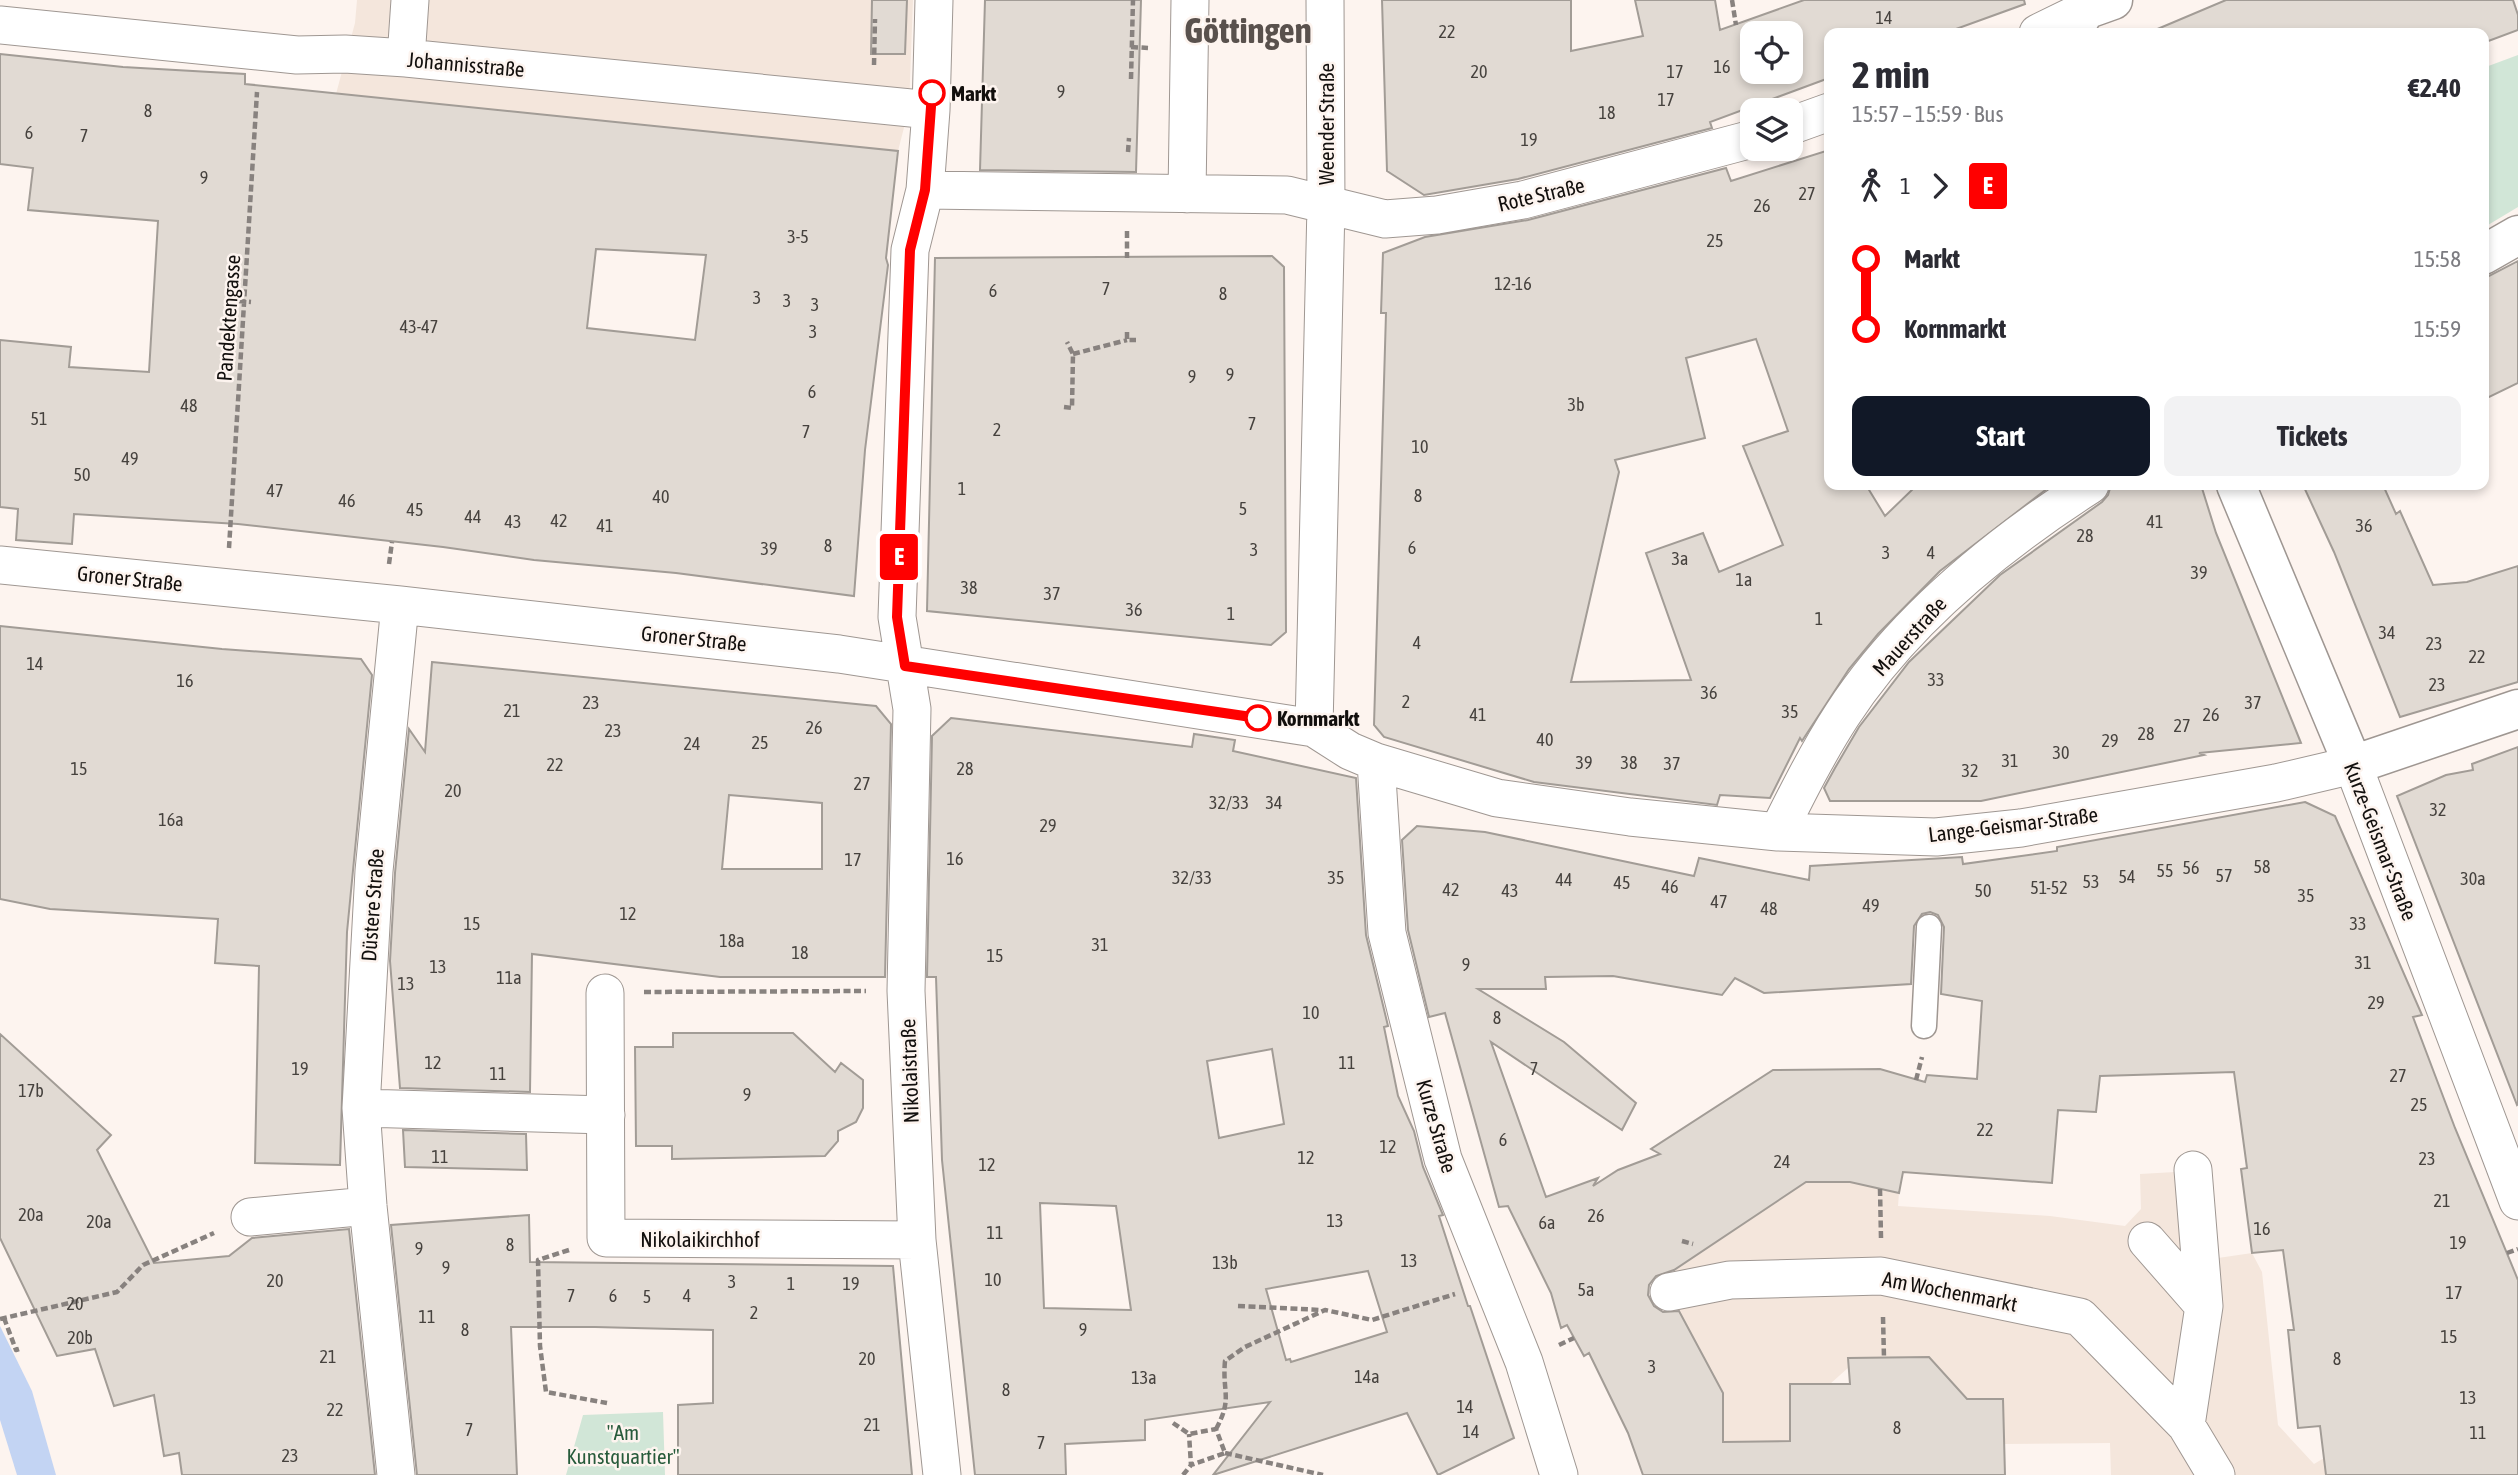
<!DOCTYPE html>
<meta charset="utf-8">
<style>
:root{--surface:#fff;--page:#f2f2f3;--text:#2b2b33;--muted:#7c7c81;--accent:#111827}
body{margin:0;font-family:"Asap Condensed",sans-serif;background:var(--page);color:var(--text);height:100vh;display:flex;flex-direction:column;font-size:26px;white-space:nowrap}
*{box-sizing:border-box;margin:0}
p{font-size:23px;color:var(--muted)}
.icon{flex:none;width:38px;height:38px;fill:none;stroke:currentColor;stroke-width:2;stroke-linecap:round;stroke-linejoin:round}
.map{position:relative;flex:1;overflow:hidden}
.drawer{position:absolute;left:1824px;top:28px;width:665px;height:462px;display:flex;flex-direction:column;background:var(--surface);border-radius:14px;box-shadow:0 4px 10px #0003}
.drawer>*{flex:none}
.badge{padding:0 14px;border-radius:5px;font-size:24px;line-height:46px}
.fabs{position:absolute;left:1740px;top:21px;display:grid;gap:14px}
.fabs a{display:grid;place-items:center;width:63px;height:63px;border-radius:14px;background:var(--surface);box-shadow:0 4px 10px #0003;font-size:35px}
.map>.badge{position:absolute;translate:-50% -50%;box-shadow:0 0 0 4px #fff}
.legs{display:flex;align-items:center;gap:10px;height:77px;padding:0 28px;font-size:23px}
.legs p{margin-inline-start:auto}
.headline{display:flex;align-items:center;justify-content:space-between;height:119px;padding:0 28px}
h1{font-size:38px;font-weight:700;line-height:52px}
.primary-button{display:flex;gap:14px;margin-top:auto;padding:14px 28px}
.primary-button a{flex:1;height:80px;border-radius:14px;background:var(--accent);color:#fff;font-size:28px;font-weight:700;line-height:80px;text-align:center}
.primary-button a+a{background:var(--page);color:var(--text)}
ul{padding:0 28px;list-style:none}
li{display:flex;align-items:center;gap:24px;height:70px;font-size:26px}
li i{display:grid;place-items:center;width:10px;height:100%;margin:0 9px;background:currentColor}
li i::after{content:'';width:18px;height:18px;margin:-9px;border:5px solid;border-radius:50%;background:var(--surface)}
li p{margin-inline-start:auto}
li:first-child i{background:linear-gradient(#0000 50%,currentColor 0)}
li:last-child i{background:linear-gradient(currentColor 50%,#0000 0)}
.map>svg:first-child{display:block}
.built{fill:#f4e6dc}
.green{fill:#d1e6d7}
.water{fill:#c3d4f3}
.building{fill:#e1dad3;stroke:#a29c96;stroke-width:2;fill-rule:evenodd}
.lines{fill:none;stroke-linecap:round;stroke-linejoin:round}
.service-casing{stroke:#9f9792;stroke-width:27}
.pedestrian-casing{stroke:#9f9792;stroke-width:39}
.minor-casing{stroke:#9f9792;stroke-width:41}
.path{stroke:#88827f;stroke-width:4.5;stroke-dasharray:7 3.5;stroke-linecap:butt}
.service{stroke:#fff;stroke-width:24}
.pedestrian{stroke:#fff;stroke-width:37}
.minor{stroke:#fff;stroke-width:38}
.line-1-casing{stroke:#fff;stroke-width:16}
.line-1{stroke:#f00;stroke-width:10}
.stop-1-dot{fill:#fff;stroke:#f00;stroke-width:3.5}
.labels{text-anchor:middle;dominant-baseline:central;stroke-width:5;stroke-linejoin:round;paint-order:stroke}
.number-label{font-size:18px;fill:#46423e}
.street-label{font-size:21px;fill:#120f0d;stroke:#fdf4ef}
.stop-label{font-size:21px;font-weight:bold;fill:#120f0d;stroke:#fdf4ef;text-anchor:start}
.park-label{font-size:21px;fill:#275b3b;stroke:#fdf4ef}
.town-label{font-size:35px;font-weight:bold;fill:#59514d;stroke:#fdf4ef}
</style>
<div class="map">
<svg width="2518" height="1475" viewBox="0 0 2518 1475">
<rect width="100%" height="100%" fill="#fdf4ef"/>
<path class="built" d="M357 0H913L909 108 898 151 336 94 355 23Z
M2209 1170 2218 1258 2252 1253 2262 1272 2278 1425 2314 1464 2324 1458 2326 1475H2111L2110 1443 2003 1444 2002 1399H1967L1849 1367 1830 1384 1790 1385V1441L1723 1442V1393L1662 1280 1705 1248 1806 1182H1850L1899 1193 1898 1206 2050 1216 2125 1226 2141 1209 2140 1174Z"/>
<path class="green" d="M2518 55V207L2483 228V68Z
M663 1412 665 1475H566L583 1415Z"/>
<path class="water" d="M0 1326 32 1391 56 1475H17L0 1420Z"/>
<path class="building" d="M872 0H907L905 54H871Z
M985 0H1141L1136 172 980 170Z
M1382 0H1571V51L1643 36 1635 0H1715L1720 30 1804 0H2024L2025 4 1945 33H1829V78L1710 122 1712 128 1518 179 1424 195 1387 171ZM1752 33H1790V72H1752Z
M2226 0H2513L2518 15V30L2483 43V33H2148Z
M0 54 123 67 245 74V84L898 151 886 258 888 265 865 450 854 596 676 573 534 560 443 547 238 524 74 514 72 544 16 540 18 509 0 507V340L71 347 69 367 149 372 158 221 28 210 33 168 0 164ZM596 249 706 255 695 340 587 328Z
M1829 150V485H1866L1885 516 1917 485H2052L1940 571 1878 634 1849 669 1802 741 1800 738 1770 798 1720 795 1717 805 1534 782 1384 737 1374 725 1386 313H1381L1383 253 1425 237 1528 220 1726 168 1731 181ZM1756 339 1788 431 1743 446 1783 545 1719 572 1703 533 1646 553 1691 680 1571 682 1619 472 1615 460 1705 438 1686 358Z
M1272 256 1284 267 1286 632 1271 645 927 611 935 258Z
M2518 261V383L2483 400V279Z
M2111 485H2201L2216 533 2301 743 2199 753 2204 755 1981 801H1830L1824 788 1835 768 1859 727 1909 662 2000 575 2102 502 2108 495Z
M2303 485H2383L2396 514 2400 511 2433 585 2467 582 2518 566V682L2400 717 2334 552Z
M0 626 222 649 361 659 372 675 347 932 340 1165 255 1163 259 966 215 963 218 919 50 909 0 899Z
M432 662 876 706 891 724 885 977H720L532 954 530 1092 400 1088 390 961 395 873 409 729 425 752ZM729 795 822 803V869H722Z
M951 718 1192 747 1194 734 1235 740 1233 751 1356 778 1366 935 1388 1026 1384 1027 1398 1096 1414 1131 1423 1167 1443 1215 1439 1216 1468 1306H1470L1514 1438 1438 1475 1407 1413 1213 1475 1270 1402 1145 1420V1440L1065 1444 1066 1475H975L942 1160 936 977H927L932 736ZM1272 1049 1284 1124 1219 1138 1207 1061ZM1040 1203 1116 1206 1131 1310 1044 1308ZM1368 1271 1387 1332 1291 1362 1290 1359 1286 1360 1266 1289Z
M2518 747V1104L2517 1105 2397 796 2446 775 2473 770 2472 764Z
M2305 802 2335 816 2422 1015 2413 1017 2455 1128 2518 1280V1475H2326L2320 1426 2298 1428 2288 1330H2294L2283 1250 2252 1253 2241 1169 2247 1168 2234 1072 2100 1076 2096 1112 2058 1110 2052 1183 1903 1172 1899 1193 1850 1182H1806L1674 1270 1656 1276 1649 1285 1648 1295 1654 1306 1663 1312 1679 1311 1723 1393V1442L1790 1441V1384H1850L1848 1358 1929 1357 1967 1399H2003L2005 1475H1643L1628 1433 1589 1353 1584 1356 1567 1325 1561 1328 1551 1293 1508 1206 1499 1207 1445 1013 1429 1017 1408 930 1402 840 1417 826 1485 832 1694 876 1699 858 1809 880 1810 866 1962 857 1963 864 2057 851V847ZM1930 912 1938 915 1944 927 1941 994 1982 1001 1977 1079 1927 1075 1925 1082 1880 1069 1773 1070 1651 1149 1660 1154 1618 1170 1593 1186 1598 1178 1546 1197 1491 1042 1622 1130 1636 1103 1564 1042 1478 989H1546L1545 977 1613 976 1722 995 1735 978 1764 993 1911 984 1914 926 1922 914Z
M673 1033H793L835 1072 841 1063 863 1080V1108L856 1122 838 1131V1141L825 1156 672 1159V1146H636L635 1047H673Z
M0 1034 111 1135 97 1150 154 1263 229 1256 252 1238 349 1229 375 1475H182L179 1453 164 1456 154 1395 114 1406 95 1349 57 1356 0 1238Z
M403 1130 526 1134 527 1170 405 1167Z
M529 1215 530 1262 893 1266 912 1475H678V1405L713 1403V1330L595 1327H511L517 1475H417L391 1225Z"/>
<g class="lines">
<defs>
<path id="service" d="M1924 1026 1929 927"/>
<path id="pedestrian" d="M934 0 931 110 925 190 910 250 897 617 912 709 906 991 917 1240 942 1475
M0 25 297 55 345 54 406 58 931 110
M2038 33 2085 10 2089 0
M406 58 410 0
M1790 126 1829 112
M925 190 1287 195 1385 219 1437 215 1523 200 1752 139
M1187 194 1190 0
M0 565 400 605 839 654 1314 728 1350 751 1376 762 1497 798 1630 817 1778 832 1936 837 2021 828 2276 783 2353 765 2518 1201
M1314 728 1326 205 1325 0
M1376 762 1387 933 1443 1159 1524 1362 1559 1475
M1778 832C1798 792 1818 752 1842 715 1902 622 1998 544 2090 485
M605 993 606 1238 917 1240
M361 1108 606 1115
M2193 1170 2204 1306 2186 1425 2216 1475
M250 1217 368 1206
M2147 1241 2204 1306
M1669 1292 1730 1280 1881 1276 2080 1317 2186 1425
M396 1475 368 1206 361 1108 374 871 400 605"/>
<path id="minor" d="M2072 33 2085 10 2113 0
M2483 255 2518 235
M2236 485 2353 765 2518 709"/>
</defs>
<use href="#service" class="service-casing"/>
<use href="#pedestrian" class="pedestrian-casing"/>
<use href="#minor" class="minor-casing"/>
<path class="path" d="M1732 0 1736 25
M1131 47 1148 48
M874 65 875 19
M1131 79 1133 0
M1128 152 1129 138
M1127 231V258
M228 300 251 302
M1127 332V340H1136
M1073 354 1127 340
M1064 407 1072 408 1073 354 1067 342
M229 548 257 92
M389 564 392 542
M644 992 866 991
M1916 1080 1922 1057
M1880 1189 1881 1238
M1682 1241 1693 1244
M569 1250 538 1260 540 1346 546 1392 607 1403
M2507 1253 2518 1249
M1238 1306 1321 1310
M1883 1317 1884 1358
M4 1318 16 1350 19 1349
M0 1319 117 1292 143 1265 214 1233
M1559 1345 1574 1338
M1173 1423 1189 1434 1216 1429 1225 1453 1191 1465 1189 1434
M1216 1429C1233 1398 1222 1393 1225 1361L1245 1347 1325 1310 1372 1320 1455 1294
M1225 1453 1323 1475
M1183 1475 1191 1465"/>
<use href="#service" class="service"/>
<use href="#pedestrian" class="pedestrian"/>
<use href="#minor" class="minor"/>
</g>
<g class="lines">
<defs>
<path id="line-1" d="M932 93 925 190 910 250 897 617 905 666 1258 718"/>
</defs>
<use href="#line-1" class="line-1-casing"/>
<use href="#line-1" class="line-1"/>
</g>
<g class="stop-1-dot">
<circle cx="932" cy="93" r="12"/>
<circle cx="1258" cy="718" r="12"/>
</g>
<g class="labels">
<g class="number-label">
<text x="1884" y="17">14</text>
<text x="1447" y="31">22</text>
<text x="1722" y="66">16</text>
<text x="1479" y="71">20</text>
<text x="1675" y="71">17</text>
<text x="1061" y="91">9</text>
<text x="1666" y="99">17</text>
<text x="148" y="110">8</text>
<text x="1607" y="112">18</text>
<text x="29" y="132">6</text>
<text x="84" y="135">7</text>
<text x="1529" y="139">19</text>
<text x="204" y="177">9</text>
<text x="1807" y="193">27</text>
<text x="1762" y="205">26</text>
<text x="798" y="236">3-5</text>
<text x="1715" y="240">25</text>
<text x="1513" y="283">12-16</text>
<text x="1106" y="288">7</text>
<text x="993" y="290">6</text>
<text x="1223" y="293">8</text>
<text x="757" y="297">3</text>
<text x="787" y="300">3</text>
<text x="815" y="304">3</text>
<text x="419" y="326">43-47</text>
<text x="813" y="331">3</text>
<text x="1230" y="374">9</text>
<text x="1192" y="376">9</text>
<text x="812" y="391">6</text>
<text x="1576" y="404">3b</text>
<text x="189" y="405">48</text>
<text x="39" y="418">51</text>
<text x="1252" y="423">7</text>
<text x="997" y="429">2</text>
<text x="806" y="431">7</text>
<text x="1420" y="446">10</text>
<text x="130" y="458">49</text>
<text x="82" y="474">50</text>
<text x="962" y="488">1</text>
<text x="275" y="490">47</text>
<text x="1418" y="495">8</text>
<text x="661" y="496">40</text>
<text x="347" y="500">46</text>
<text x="1243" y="508">5</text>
<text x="415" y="509">45</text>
<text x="473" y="516">44</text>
<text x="559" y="520">42</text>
<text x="513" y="521">43</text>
<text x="2155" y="521">41</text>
<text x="605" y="525">41</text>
<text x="2364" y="525">36</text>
<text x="2085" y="535">28</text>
<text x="828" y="545">8</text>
<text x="1412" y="547">6</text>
<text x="769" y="548">39</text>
<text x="1254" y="549">3</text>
<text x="1886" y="552">3</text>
<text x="1931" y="552">4</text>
<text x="1680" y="558">3a</text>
<text x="2199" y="572">39</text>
<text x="1744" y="579">1a</text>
<text x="969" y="587">38</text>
<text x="1052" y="593">37</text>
<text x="1134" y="609">36</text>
<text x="1231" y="613">1</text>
<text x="1819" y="618">1</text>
<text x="2387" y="632">34</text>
<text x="1417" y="642">4</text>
<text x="2434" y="643">23</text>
<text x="2477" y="656">22</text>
<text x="35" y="663">14</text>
<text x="1936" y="679">33</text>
<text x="185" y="680">16</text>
<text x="2437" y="684">23</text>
<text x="1709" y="692">36</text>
<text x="1406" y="701">2</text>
<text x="591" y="702">23</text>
<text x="2253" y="702">37</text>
<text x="512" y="710">21</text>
<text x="1790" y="711">35</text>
<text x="1478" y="714">41</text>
<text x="2211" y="714">26</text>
<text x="2182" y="725">27</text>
<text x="814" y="727">26</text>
<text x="613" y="730">23</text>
<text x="2146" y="733">28</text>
<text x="1545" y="739">40</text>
<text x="2110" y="740">29</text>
<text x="760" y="742">25</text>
<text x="692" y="743">24</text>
<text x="2061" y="752">30</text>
<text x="2010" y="760">31</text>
<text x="1584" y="762">39</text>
<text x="1629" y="762">38</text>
<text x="1672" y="763">37</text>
<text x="555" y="764">22</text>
<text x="79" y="768">15</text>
<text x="965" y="768">28</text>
<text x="1970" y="770">32</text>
<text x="862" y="783">27</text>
<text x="453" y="790">20</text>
<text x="1229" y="802">32/33</text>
<text x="1274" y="802">34</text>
<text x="2438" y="809">32</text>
<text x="171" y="819">16a</text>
<text x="1048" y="825">29</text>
<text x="955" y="858">16</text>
<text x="853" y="859">17</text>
<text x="2262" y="866">58</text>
<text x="2191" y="867">56</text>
<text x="2165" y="870">55</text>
<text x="2224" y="875">57</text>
<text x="2127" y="876">54</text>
<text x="1192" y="877">32/33</text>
<text x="1336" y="877">35</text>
<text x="2473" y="878">30a</text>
<text x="1564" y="879">44</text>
<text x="2091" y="881">53</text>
<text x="1622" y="882">45</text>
<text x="1670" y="886">46</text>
<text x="2049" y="887">51-52</text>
<text x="1451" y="889">42</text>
<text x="1510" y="890">43</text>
<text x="1983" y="890">50</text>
<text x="2306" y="895">35</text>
<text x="1719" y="901">47</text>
<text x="1871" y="905">49</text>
<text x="1769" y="908">48</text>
<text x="628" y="913">12</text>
<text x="472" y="923">15</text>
<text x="2358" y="923">33</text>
<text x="732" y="940">18a</text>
<text x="1100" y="944">31</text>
<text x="800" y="952">18</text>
<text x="995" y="955">15</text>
<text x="2363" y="962">31</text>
<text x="1466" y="964">9</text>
<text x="438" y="966">13</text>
<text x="509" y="977">11a</text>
<text x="406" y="983">13</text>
<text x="2376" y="1002">29</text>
<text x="1311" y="1012">10</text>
<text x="1497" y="1017">8</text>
<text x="433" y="1062">12</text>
<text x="1347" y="1062">11</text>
<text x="300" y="1068">19</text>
<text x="1534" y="1068">7</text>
<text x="498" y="1073">11</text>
<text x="2398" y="1075">27</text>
<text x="31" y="1090">17b</text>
<text x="747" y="1094">9</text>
<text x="2419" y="1104">25</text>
<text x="1985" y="1129">22</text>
<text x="1503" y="1139">6</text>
<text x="1388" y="1146">12</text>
<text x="440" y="1156">11</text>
<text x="1306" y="1157">12</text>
<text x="2427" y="1158">23</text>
<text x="1782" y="1161">24</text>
<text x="987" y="1164">12</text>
<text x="2442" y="1200">21</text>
<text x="31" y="1214">20a</text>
<text x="1596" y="1215">26</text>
<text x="1335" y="1220">13</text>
<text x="99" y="1221">20a</text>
<text x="1547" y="1222">6a</text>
<text x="2262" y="1228">16</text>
<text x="995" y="1232">11</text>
<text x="2458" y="1242">19</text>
<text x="510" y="1244">8</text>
<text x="419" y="1248">9</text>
<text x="1409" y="1260">13</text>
<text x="1225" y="1262">13b</text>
<text x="446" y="1267">9</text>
<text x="993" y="1279">10</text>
<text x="275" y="1280">20</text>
<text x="732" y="1281">3</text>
<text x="791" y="1283">1</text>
<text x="851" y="1283">19</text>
<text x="1586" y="1289">5a</text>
<text x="2454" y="1292">17</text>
<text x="571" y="1295">7</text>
<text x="613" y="1295">6</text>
<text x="687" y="1295">4</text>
<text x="647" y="1296">5</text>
<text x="75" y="1303">20</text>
<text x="754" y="1312">2</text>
<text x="427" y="1316">11</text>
<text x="465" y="1329">8</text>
<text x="1083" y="1329">9</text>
<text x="2449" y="1336">15</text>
<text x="80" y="1337">20b</text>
<text x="328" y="1356">21</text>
<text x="867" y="1358">20</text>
<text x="2337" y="1358">8</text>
<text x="1652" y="1366">3</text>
<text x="1367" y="1376">14a</text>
<text x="1144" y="1377">13a</text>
<text x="1006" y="1389">8</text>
<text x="2468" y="1397">13</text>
<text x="1465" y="1406">14</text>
<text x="335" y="1409">22</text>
<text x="872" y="1424">21</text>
<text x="1897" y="1427">8</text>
<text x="469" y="1429">7</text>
<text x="1471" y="1431">14</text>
<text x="2478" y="1432">11</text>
<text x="1041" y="1442">7</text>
<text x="290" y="1455">23</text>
</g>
<g class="street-label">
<text transform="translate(466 64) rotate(5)">Johannisstraße</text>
<text transform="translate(1326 124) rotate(-90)">Weender Straße</text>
<text transform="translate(1541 194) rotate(-13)">Rote Straße</text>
<text transform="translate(228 318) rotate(-86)">Pandektengasse</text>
<text transform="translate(130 578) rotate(6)">Groner Straße</text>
<text transform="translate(1909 636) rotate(-48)">Mauerstraße</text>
<text transform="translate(694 638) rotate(6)">Groner Straße</text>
<text transform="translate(2013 824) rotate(-7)">Lange-Geismar-Straße</text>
<text transform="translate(2381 841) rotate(69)">Kurze-Geismar-Straße</text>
<text transform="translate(372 905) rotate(-86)">Düstere Straße</text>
<text transform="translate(909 1071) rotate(-92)">Nikolaistraße</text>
<text transform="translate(1437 1126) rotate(74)">Kurze Straße</text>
<text x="700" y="1239">Nikolaikirchhof</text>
<text transform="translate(1950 1291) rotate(11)">Am Wochenmarkt</text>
</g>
<g class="stop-label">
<text x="951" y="93">Markt</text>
<text x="1277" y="718">Kornmarkt</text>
</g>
<g class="park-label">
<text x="623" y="1432">"Am<tspan x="623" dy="24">Kunstquartier"</tspan></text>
</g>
<g class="town-label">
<text x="1248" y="30">Göttingen</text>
</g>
</g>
</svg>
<div class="fabs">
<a><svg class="icon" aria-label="locate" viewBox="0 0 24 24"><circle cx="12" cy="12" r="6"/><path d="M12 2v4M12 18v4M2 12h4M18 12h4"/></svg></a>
<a><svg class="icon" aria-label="layers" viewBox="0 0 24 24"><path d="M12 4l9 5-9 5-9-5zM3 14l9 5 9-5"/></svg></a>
</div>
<b class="badge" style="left:899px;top:557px;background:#f00;color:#fff">E</b>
<section class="drawer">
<div class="headline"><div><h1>2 min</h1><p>15:57 – 15:59 · Bus</p></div><b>€2.40</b></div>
<div class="legs"><svg class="icon" aria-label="walk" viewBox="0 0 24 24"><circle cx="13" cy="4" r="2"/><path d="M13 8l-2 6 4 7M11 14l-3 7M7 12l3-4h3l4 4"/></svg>1<svg class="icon" aria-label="forward" viewBox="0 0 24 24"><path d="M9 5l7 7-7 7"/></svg><b class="badge" style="background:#f00;color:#fff">E</b></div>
<ul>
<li><i style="color:#f00"></i><b>Markt</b><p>15:58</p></li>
<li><i style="color:#f00"></i><b>Kornmarkt</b><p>15:59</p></li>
</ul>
<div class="primary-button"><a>Start</a><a>Tickets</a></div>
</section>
</div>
